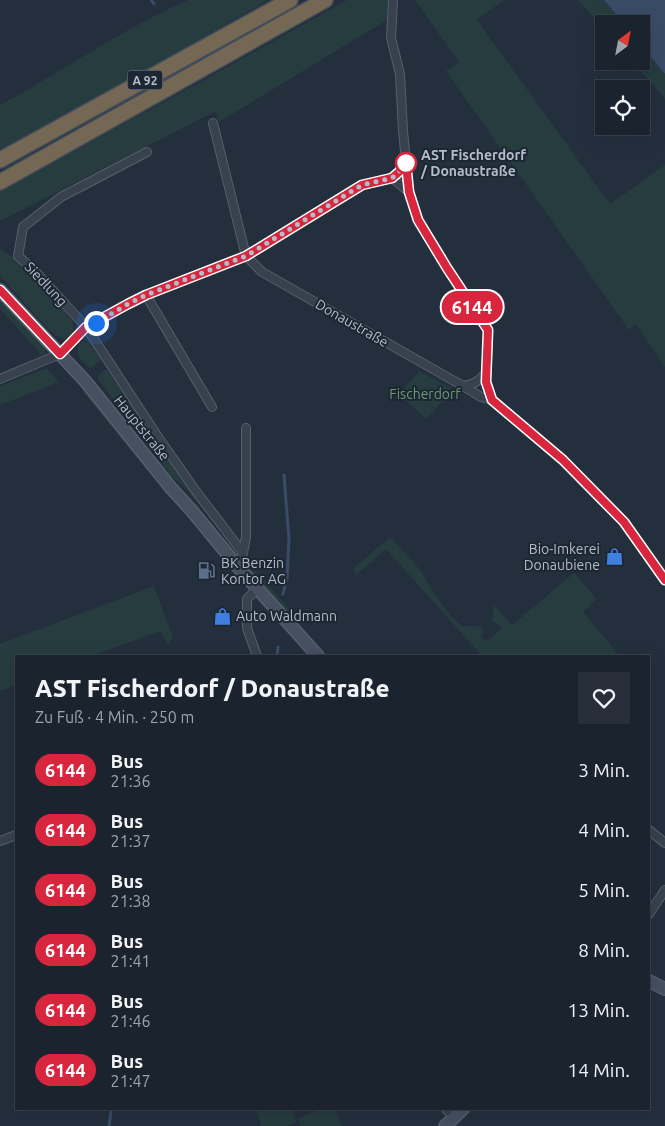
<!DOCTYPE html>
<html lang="de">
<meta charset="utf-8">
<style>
:root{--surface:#1b232e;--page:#282f3a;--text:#f1f3f6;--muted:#a0a4aa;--line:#39404a}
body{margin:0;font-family:Ubuntu,sans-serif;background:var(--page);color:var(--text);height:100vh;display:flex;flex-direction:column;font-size:19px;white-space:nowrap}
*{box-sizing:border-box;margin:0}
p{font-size:16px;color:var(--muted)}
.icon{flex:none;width:28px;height:28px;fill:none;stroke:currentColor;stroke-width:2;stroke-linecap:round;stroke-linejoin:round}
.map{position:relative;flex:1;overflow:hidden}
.sheet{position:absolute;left:15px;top:655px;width:635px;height:455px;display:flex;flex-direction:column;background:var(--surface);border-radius:0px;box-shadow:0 5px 20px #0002,0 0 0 1px var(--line)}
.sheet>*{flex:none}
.badge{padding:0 10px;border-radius:16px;font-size:18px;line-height:32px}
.needle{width:32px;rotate:32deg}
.tools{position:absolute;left:595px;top:15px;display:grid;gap:10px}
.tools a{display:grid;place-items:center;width:55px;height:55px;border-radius:0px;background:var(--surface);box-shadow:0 5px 20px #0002,0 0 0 1px var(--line);font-size:25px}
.you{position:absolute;width:25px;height:25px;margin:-12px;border:4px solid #fff;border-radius:50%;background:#1a73e8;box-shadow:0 0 0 8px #1a73e833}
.map>.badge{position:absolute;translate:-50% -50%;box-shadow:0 0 0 2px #fff}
.round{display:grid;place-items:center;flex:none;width:52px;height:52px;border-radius:0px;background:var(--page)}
.head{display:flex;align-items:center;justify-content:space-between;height:85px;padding:0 20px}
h1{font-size:24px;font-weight:800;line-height:38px}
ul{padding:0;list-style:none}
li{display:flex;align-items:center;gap:15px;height:60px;padding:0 20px}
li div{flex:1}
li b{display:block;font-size:19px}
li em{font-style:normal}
li .badge{min-width:55px;font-weight:700;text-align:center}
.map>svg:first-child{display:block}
.green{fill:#263c3f}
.water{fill:#394c67}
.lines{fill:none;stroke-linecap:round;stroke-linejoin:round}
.stream{stroke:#394c67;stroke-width:3}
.street-casing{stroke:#565f6c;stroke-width:10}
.secondary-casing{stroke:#565f6c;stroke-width:14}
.highway-casing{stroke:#434c59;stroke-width:18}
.street{stroke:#38414e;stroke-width:8}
.secondary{stroke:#465061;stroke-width:11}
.highway{stroke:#746855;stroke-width:15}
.line-casing{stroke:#fff;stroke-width:11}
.line{stroke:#d7263d;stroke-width:8}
.walk{stroke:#b4bcc9;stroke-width:5;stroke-dasharray:0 9}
.stop-dot{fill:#fff;stroke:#d7263d;stroke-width:2.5}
.labels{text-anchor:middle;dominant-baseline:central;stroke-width:4;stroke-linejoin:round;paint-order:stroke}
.shield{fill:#1d2633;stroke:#878f9c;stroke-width:1}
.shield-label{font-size:12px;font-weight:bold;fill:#b4bcc9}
.stop-label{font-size:14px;font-weight:bold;fill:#b4bcc9;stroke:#1d2633;text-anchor:start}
.street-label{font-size:14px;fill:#b4bcc9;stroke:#1d2633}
.park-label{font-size:14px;fill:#6b9a76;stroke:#1d2633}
.poi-label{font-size:14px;fill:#b4bcc9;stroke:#1d2633;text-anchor:start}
</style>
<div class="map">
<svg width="665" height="1126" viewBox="0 0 665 1126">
<rect width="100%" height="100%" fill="#242f3e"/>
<path class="green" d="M188 0H268L137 77 0 150V105C63 71 122 29 188 0Z
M347 0H388L387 20 219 122 216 111 0 221V191L180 93Z
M415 0H504L477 20 610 204 665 165V367L636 324 629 330 446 71 459 62Z
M578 0H604L624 24H604V29Z
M641 45 665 74V99L632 61H641Z
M0 248 28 268 71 319 74 327 72 334 65 339 55 335 42 322 0 276Z
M0 297 44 346 46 352 42 357 39 353V352L0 309Z
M84 341 89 343 101 360 90 369C82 360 74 356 79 343Z
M47 368 59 382 0 405V386Z
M105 370H107L199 501 198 503 185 488 171 476 98 379V376Z
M419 371 454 390 426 419 399 394Z
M85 390 159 480 158 483 83 392Z
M390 537C400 548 414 561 422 573 433 591 445 612 462 626H479L484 630 481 638 488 641 502 628 492 620 494 605 512 625 574 573 597 599 583 612 620 656H482L386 549 356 575 353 569Z
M254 570 255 571 290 610H286L252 572Z
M154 586 173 638 168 644 160 631 92 656H16V685L0 691V644Z
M256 1109H292L296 1123 286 1126H261Z
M322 1109H335L342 1126H301L298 1118Z"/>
<path class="water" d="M604 0H665V74L641 45V24H624Z"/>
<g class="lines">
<path class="stream" d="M151 0 154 4
M283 594 287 578 289 539 284 475
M277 656 278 647
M109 1126 111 1112"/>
<defs>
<path id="street" d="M393 0 391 38 400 74 403 131 409 192 418 220 447 268 488 330 486 382 492 400
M213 123 246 256 262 272 463 386 481 397 492 400 563 461 624 522 665 580
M147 152 61 197 23 227 18 256 35 271 86 327 158 437 198 494 243 553
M392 178 409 192
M146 295 212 407
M0 379 60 354 86 327 127 304 146 295 246 256 361 185 392 178 399 172 405 163
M463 386C475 384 479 381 487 371
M238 567 243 553 246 537V428
M257 589 247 599V628L257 656
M649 830 665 843
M0 841 16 835
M649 914 665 890
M446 1109 454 1117"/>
<path id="secondary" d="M0 290 86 382 171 488 192 511 238 567 318 656
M649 981 665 989
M445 1126 463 1109"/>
<path id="highway" d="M0 160 290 0
M0 182 325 0"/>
</defs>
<use href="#street" class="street-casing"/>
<use href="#secondary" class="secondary-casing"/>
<use href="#highway" class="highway-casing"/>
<use href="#street" class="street"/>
<use href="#secondary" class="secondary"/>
<use href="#highway" class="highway"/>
</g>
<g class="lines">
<defs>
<path id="line" d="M0 290 60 354 86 327 128 304 146 295 246 256 362 185 392 178 399 172 406 163 409 192 418 220 447 268 488 330 486 382 492 400 563 460 624 522 665 580"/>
</defs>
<use href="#line" class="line-casing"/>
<use href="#line" class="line"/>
<path class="walk" d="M96 323 128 304 146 295 246 256 362 185 392 178 399 172 406 163"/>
</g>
<defs>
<symbol id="shop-bare" viewBox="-9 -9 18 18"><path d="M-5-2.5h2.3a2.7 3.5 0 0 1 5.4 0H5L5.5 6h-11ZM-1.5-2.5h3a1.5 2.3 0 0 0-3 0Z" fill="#3f7fe0" stroke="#1d2633" stroke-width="2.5" paint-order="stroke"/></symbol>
<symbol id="fuel-bare" viewBox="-9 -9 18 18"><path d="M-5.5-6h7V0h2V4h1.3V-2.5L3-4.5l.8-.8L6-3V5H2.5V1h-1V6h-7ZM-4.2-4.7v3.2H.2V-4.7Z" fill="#5c6f8a" stroke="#1d2633" stroke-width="2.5" paint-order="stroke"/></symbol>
</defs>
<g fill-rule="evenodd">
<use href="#shop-bare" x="602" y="544" width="25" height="25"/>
<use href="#fuel-bare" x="194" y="558" width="25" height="25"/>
<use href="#shop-bare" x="210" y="604" width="25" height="25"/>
</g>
<circle class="stop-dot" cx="406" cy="163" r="10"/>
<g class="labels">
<rect class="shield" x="127.5" y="70.5" width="35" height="19" rx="4"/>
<g class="shield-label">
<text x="145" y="80">A 92</text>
</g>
<g class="stop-label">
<text x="421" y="155">AST Fischerdorf<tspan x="421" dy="16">/ Donaustraße</tspan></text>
</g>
<g class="street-label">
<text transform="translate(46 284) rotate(47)">Siedlung</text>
<text transform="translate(352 323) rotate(30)">Donaustraße</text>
<text transform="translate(142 428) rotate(51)">Hauptstraße</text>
</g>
<g class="park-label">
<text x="425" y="394">Fischerdorf</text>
</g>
<g class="poi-label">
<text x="600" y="549" text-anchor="end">Bio-Imkerei<tspan x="600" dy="16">Donaubiene</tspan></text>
<text x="221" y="563">BK Benzin<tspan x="221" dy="16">Kontor AG</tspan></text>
<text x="236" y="616">Auto Waldmann</text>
</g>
</g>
</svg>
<div class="tools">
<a><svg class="needle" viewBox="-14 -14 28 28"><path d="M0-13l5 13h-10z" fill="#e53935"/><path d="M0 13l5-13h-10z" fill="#a0a4aa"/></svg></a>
<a><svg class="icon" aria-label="locate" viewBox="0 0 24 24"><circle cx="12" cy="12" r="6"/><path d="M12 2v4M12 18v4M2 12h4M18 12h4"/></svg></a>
</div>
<div class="you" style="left:96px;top:323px"></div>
<b class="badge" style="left:472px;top:307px;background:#d7263d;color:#fff">6144</b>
<section class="sheet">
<div class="head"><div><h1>AST Fischerdorf / Donaustraße</h1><p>Zu Fuß · 4 Min. · 250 m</p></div><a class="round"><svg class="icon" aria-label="heart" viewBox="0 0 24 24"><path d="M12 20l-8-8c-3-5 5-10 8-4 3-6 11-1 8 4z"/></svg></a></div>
<ul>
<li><span class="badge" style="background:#d7263d;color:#fff">6144</span><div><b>Bus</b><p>21:36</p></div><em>3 Min.</em></li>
<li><span class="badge" style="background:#d7263d;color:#fff">6144</span><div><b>Bus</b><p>21:37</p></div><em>4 Min.</em></li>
<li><span class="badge" style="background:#d7263d;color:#fff">6144</span><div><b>Bus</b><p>21:38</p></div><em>5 Min.</em></li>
<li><span class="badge" style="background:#d7263d;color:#fff">6144</span><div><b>Bus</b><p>21:41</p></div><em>8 Min.</em></li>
<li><span class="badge" style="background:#d7263d;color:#fff">6144</span><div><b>Bus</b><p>21:46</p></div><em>13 Min.</em></li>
<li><span class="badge" style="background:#d7263d;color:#fff">6144</span><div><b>Bus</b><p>21:47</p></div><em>14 Min.</em></li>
</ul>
</section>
</div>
